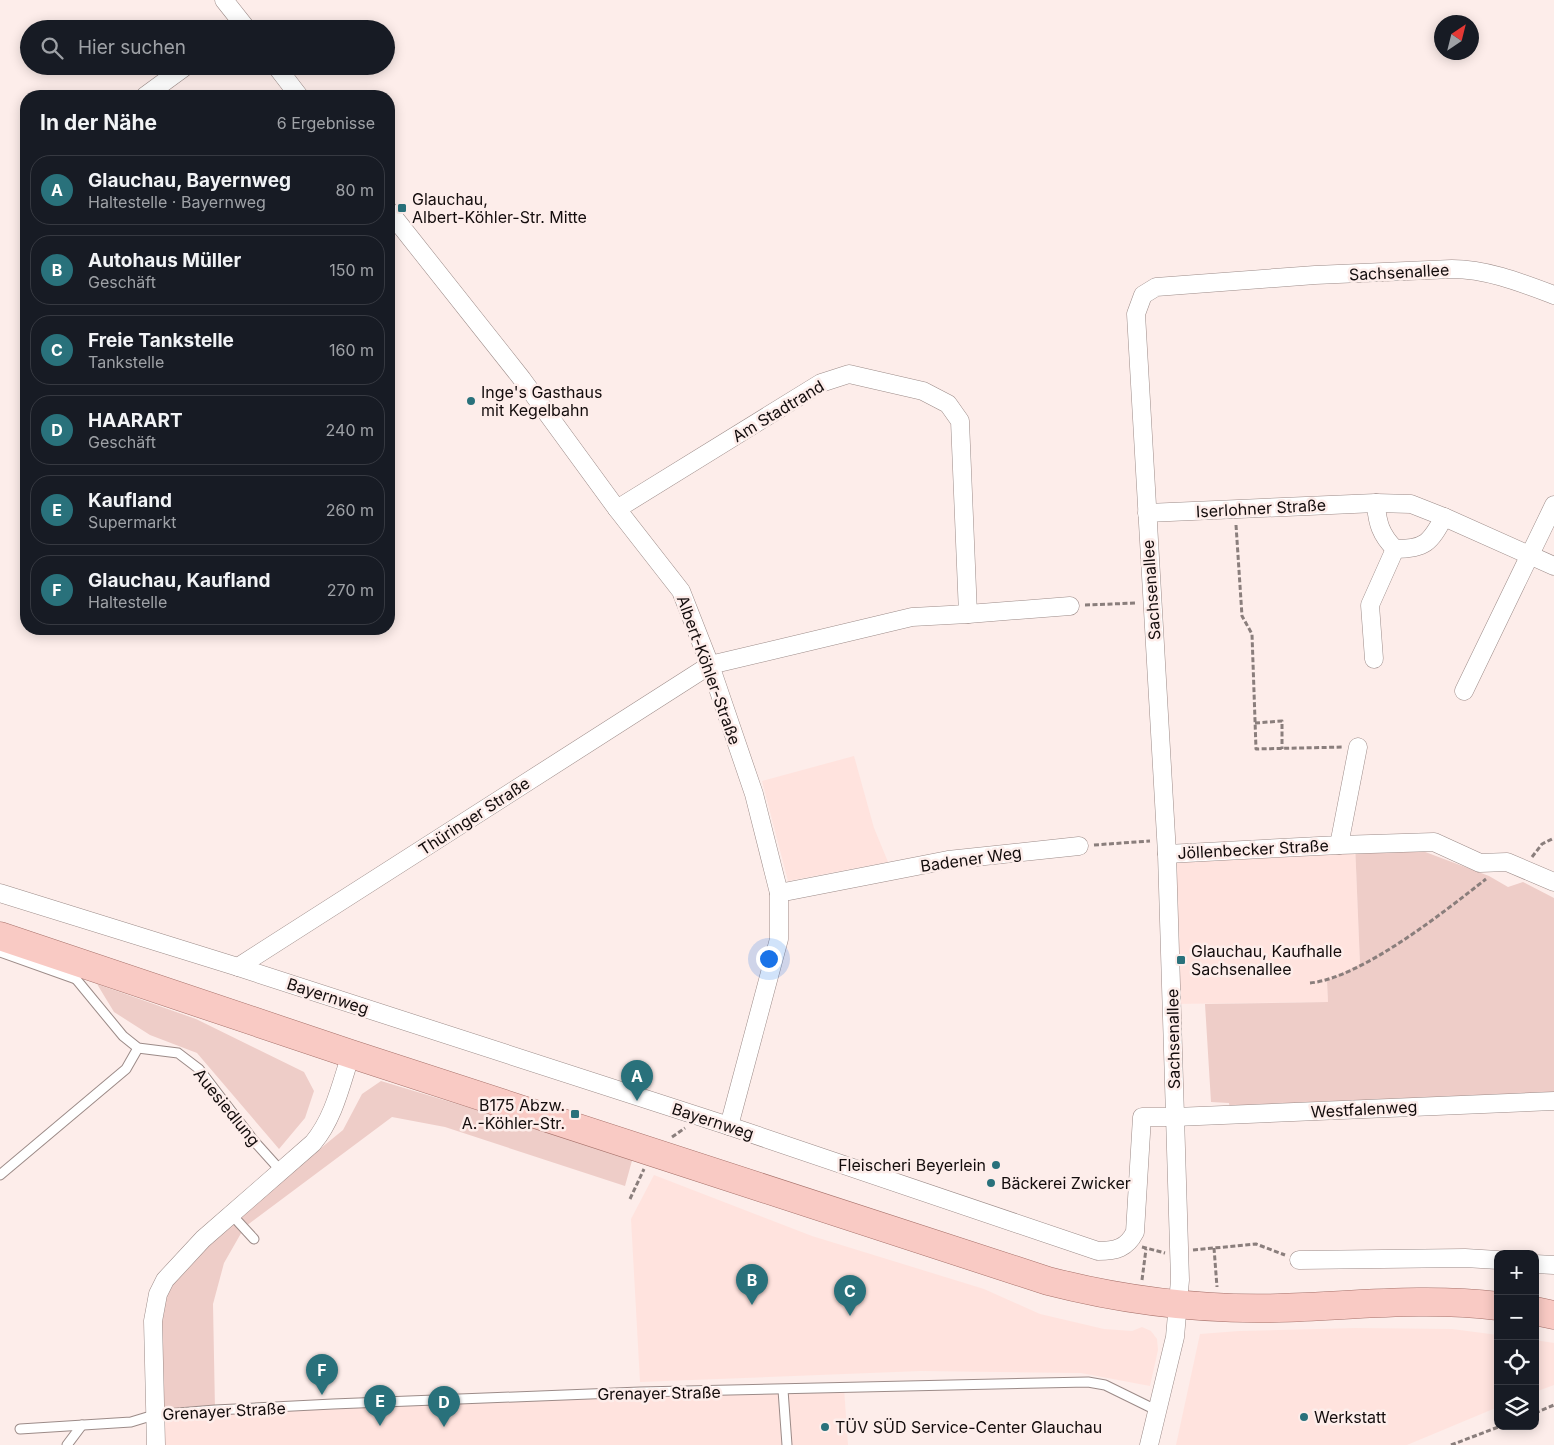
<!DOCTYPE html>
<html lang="de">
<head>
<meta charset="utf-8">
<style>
	body { margin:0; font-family:Inter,sans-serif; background:#242831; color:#f1f3f6 }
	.controls { position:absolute; right:15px; bottom:15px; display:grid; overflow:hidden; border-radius:10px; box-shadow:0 2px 12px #0003 }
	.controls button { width:45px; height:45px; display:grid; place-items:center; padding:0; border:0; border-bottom:1px solid #363941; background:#171b24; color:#f1f3f6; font:25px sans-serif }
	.compass { position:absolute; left:1434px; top:15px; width:45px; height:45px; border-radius:50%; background:#171b24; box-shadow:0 2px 12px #0003; rotate:35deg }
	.you { position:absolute; left:768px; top:958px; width:18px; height:18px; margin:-12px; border:4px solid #fff; border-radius:50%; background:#1a73e8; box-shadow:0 0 0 8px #1a73e833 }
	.badge { display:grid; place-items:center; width:32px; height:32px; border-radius:50%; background:#29717b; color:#fff; font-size:16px; font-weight:700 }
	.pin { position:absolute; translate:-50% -41px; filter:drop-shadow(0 1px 2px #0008) }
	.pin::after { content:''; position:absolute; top:26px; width:18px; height:15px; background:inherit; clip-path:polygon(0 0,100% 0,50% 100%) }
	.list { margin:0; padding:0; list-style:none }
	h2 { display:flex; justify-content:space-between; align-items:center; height:65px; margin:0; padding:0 20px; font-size:21px }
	h2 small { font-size:16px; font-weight:400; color:#9ea1a6 }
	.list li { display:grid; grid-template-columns:32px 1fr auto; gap:15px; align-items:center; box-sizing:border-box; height:70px; margin:0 10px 10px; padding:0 10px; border:1px solid #363941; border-radius:20px }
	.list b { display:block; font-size:19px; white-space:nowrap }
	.list p { margin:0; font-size:16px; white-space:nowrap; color:#9ea1a6 }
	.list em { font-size:16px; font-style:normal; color:#9ea1a6 }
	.icon { flex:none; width:28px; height:28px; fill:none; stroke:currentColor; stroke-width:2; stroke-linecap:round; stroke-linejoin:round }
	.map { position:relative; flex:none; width:1554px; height:1445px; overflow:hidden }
	.search { position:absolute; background:#171b24; box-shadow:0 2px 12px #0003; left:20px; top:20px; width:375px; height:55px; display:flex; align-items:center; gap:12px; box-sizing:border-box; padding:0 18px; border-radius:28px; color:#9ea1a6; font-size:19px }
	.panel { position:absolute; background:#171b24; box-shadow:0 2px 12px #0003; left:20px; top:90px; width:375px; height:545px; border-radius:20px }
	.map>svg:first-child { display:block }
	.built { fill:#ffe3de }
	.green { fill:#eecdc8 }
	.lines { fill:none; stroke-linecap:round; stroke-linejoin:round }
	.service-casing { stroke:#9c8b88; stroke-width:11 }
	.minor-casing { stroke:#9c8b88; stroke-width:19 }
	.primary-casing { stroke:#a6716a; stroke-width:29 }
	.path { stroke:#8a7e7c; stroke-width:3; stroke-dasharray:5 2.5; stroke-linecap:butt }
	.service { stroke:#fff; stroke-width:9 }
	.minor { stroke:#fff; stroke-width:18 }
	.primary { stroke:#f9cac4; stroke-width:28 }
	.poi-dot { fill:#29717b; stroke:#fdedea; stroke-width:2 }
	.labels { text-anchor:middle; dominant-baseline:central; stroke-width:5; stroke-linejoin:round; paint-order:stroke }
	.poi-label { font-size:16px; fill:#130c0c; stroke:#fdedea; text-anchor:start }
	.street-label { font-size:16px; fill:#130c0c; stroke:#fdedea }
</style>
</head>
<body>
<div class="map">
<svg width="1554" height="1445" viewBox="0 0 1554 1445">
	<rect width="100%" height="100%" fill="#fdedea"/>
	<g class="built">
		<path d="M 854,756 L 874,828 L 888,862 L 788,881 L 762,781 Z"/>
		<path d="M 1355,843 L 1360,964 L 1327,981 L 1328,1002 L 1172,1004 L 1167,854 Z"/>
		<path d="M 654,1175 L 812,1236 L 984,1289 L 1040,1314 L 1104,1329 L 1132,1331 L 1142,1327 L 1151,1331 L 1157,1339 L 1158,1350 L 1150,1386 L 1081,1373 L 921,1371 L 640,1382 L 631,1219 Z"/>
		<path d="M 1355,1328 L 1452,1329 L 1498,1335 L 1498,1407 L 1407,1445 L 1176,1445 L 1200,1334 L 1239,1331 Z"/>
		<path d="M 1535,1340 L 1554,1343 L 1554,1385 L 1535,1392 Z"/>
		<path d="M 844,1388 L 848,1445 L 156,1445 L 154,1415 Z"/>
	</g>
	<g class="green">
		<path d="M 1355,843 L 1420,850 L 1489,876 L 1508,887 L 1523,882 L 1554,898 L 1554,1094 L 1230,1111 L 1229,1103 L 1211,1102 L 1205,1004 L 1328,1002 L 1327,981 L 1360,964 Z"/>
		<path d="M 97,984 L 196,1019 L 304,1072 L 314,1091 L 305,1118 L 279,1149 L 197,1053 L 150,1035 L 114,1012 Z"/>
		<path d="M 381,1081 L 633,1157 L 625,1186 L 445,1127 L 392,1117 L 246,1226 L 237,1217 L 343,1130 L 362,1094 Z"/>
		<path d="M 231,1214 L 244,1228 L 224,1263 L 213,1304 L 215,1410 L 154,1415 L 158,1294 Z"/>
	</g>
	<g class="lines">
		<defs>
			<g id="service">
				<path d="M 0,952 L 76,979"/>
				<path d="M 75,966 L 76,979 L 123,1036 L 138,1048 L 178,1053 L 199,1069 L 254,1141 L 281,1171"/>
				<path d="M 0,1175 L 126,1069 L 138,1048"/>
				<path d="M 231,1214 L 254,1239"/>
				<path d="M 783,1390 L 787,1445"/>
				<path d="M 20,1429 L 131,1422 L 154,1415 L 215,1410 L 333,1404 L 640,1392 L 1088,1382 L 1105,1385 L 1158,1411"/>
				<path d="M 67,1445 L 82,1425"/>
			</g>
			<g id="minor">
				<path d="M 224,0 L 247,29"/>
				<path d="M 276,66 L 299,96"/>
				<path d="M 145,96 L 186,66"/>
				<path d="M 389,211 L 522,379 L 617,509 L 681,591 L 710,665 L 754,794 L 779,893 L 779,939 L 729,1126"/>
				<path d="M 1376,503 C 1377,523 1381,535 1395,549 C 1425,549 1430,543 1444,517"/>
				<path d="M 1147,513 L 1376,503 L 1411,504 L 1444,517 L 1554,566"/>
				<path d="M 968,614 L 1070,606"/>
				<path d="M 1374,659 L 1370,605 L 1395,549"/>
				<path d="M 1464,691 L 1554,505"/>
				<path d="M 1339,845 L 1434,842 L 1480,863 L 1507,862 L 1554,882"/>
				<path d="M 1167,854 L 1339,845 L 1358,747"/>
				<path d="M 0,893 L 238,967 L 729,1126 L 1098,1251 C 1116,1251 1127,1248 1135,1232 L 1142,1117 L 1175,1117 L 1554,1101"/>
				<path d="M 779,893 L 948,860 L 1079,846"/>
				<path d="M 238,967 L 710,665 L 912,617 L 968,614 L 960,421 L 948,404 L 923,391 L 849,374 L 821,383 L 617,509"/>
				<path d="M 1299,1260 L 1465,1258 L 1498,1260"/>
				<path d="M 1535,1264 L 1554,1265"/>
				<path d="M 156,1445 L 153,1321 L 158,1294 L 165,1280 L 203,1239 L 313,1143 C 334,1118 341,1084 351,1054"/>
				<path d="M 1149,1445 L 1175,1337 L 1180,1280 L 1167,854 L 1136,314 L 1143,295 L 1156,287 L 1315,275 L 1452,269 C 1487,269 1522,283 1554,295"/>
			</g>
			<g id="primary">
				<path d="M 0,936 L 351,1054 L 1048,1281 C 1122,1300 1202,1310 1278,1308 C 1351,1306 1424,1297 1498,1306"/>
				<path d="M 1535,1311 L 1554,1315"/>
			</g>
		</defs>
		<use href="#service" class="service-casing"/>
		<use href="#minor" class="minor-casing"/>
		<use href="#primary" class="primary-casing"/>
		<g class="path">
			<path d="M 1236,525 L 1242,616 L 1252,634 L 1256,749 L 1343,747"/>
			<path d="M 1085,605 L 1137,603"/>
			<path d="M 1255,723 L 1282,721 L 1282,749"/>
			<path d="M 1094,845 L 1150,841"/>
			<path d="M 1532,857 L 1542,844 L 1554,838"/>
			<path d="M 1310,983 C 1361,978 1444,912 1486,879"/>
			<path d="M 672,1137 L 685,1128"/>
			<path d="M 630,1199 L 644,1169"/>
			<path d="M 1142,1247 L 1165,1253"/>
			<path d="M 1214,1248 L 1217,1287"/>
			<path d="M 1193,1250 L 1256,1244 L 1285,1255"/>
			<path d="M 1142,1280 L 1146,1249"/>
			<path d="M 1535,1413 L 1554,1405"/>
			<path d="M 1451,1445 L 1501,1426"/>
		</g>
		<use href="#service" class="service"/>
		<use href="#minor" class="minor"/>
		<use href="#primary" class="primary"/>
	</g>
	<g class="poi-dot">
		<rect x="397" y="203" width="10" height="10" rx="2.5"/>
		<circle cx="471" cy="401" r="5"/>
		<rect x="1176" y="955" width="10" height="10" rx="2.5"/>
		<rect x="570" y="1109" width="10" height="10" rx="2.5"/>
		<circle cx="996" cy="1165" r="5"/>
		<circle cx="991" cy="1183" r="5"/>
		<circle cx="1304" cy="1417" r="5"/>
		<circle cx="825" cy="1427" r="5"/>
	</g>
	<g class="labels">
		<g class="poi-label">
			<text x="412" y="199">Glauchau,<tspan x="412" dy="18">Albert-Köhler-Str. Mitte</tspan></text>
			<text x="481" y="392">Inge's Gasthaus<tspan x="481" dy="18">mit Kegelbahn</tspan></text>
			<text x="1191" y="951">Glauchau, Kaufhalle<tspan x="1191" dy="18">Sachsenallee</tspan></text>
			<text x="565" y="1105" text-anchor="end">B175 Abzw.<tspan x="565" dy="18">A.-Köhler-Str.</tspan></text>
			<text x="986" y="1165" text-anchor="end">Fleischeri Beyerlein</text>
			<text x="1001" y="1183">Bäckerei Zwicker</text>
			<text x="1314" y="1417">Werkstatt</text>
			<text x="835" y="1427">TÜV SÜD Service-Center Glauchau</text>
		</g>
		<g class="street-label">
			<text transform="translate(1399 272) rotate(-3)">Sachsenallee</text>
			<text transform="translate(778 411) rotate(-31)">Am Stadtrand</text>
			<text transform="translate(1261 508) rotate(-3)">Iserlohner Straße</text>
			<text transform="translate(1151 590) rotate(-94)">Sachsenallee</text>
			<text transform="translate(709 670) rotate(70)">Albert-Köhler-Straße</text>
			<text transform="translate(474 816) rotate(-33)">Thüringer Straße</text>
			<text transform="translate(1253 849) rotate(-3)">Jöllenbecker Straße</text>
			<text transform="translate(971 859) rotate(-8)">Badener Weg</text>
			<text transform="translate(328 996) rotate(18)">Bayernweg</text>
			<text transform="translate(1173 1039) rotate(-91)">Sachsenallee</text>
			<text transform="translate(227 1107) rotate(51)">Auesiedlung</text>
			<text transform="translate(1364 1109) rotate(-3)">Westfalenweg</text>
			<text transform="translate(713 1121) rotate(18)">Bayernweg</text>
			<text transform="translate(659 1393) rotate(-1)">Grenayer Straße</text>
			<text transform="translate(224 1411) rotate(-3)">Grenayer Straße</text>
		</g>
	</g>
</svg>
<div class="controls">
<button>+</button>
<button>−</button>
<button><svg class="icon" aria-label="locate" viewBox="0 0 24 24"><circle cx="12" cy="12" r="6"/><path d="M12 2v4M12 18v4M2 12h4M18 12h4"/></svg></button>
<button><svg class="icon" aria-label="layers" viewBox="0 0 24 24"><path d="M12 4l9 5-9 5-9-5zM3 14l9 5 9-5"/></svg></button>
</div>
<svg class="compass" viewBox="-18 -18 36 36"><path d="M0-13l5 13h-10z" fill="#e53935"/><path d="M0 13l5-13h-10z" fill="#9ea1a6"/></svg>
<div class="you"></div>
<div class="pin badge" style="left:637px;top:1101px">A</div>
<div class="pin badge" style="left:752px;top:1305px">B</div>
<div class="pin badge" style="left:850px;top:1316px">C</div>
<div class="pin badge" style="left:444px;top:1427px">D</div>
<div class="pin badge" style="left:380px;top:1426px">E</div>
<div class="pin badge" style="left:322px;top:1395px">F</div>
<div class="search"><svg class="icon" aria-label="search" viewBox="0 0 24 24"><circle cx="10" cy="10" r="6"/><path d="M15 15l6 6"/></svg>Hier suchen</div>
<section class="panel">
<h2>In der Nähe<small>6 Ergebnisse</small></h2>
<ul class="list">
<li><span class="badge">A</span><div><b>Glauchau, Bayernweg</b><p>Haltestelle · Bayernweg</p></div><em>80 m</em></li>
<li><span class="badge">B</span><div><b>Autohaus Müller</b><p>Geschäft</p></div><em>150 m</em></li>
<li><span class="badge">C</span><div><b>Freie Tankstelle</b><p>Tankstelle</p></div><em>160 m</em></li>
<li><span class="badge">D</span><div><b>HAARART</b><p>Geschäft</p></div><em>240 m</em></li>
<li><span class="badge">E</span><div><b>Kaufland</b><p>Supermarkt</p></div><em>260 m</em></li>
<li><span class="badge">F</span><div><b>Glauchau, Kaufland</b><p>Haltestelle</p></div><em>270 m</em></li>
</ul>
</section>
</div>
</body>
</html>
